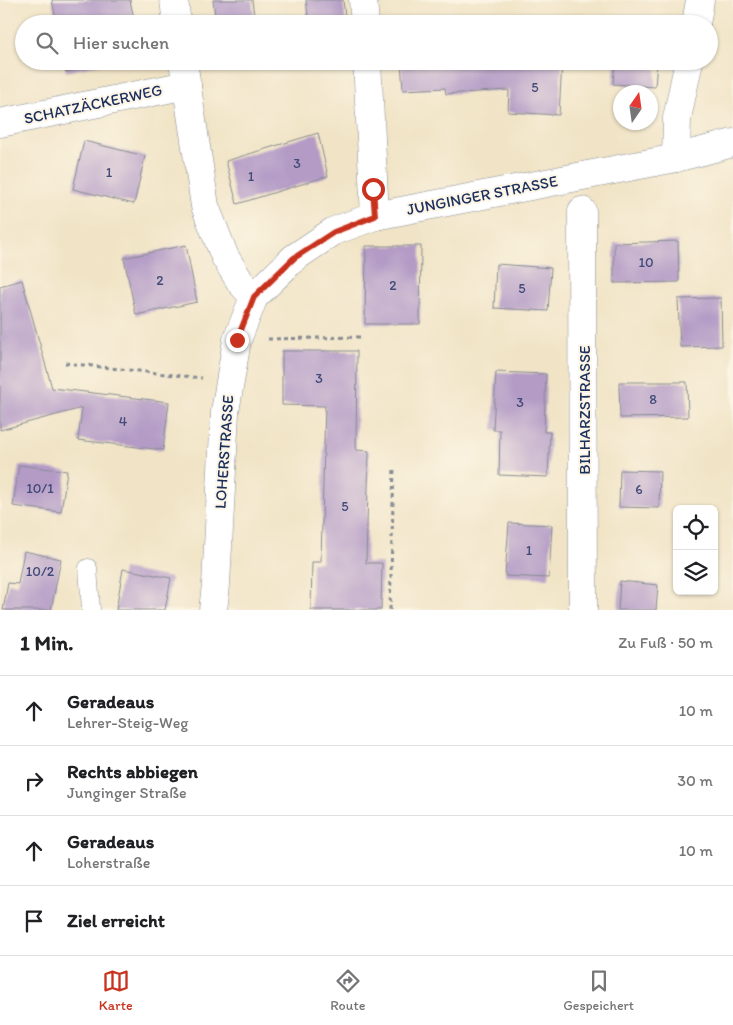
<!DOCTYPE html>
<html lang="de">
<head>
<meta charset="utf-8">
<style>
	body { margin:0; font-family:Itim,sans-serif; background:#f6f6f6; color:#202124 }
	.controls { position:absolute; right:15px; bottom:15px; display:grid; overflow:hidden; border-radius:8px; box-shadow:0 1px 4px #0004 }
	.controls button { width:45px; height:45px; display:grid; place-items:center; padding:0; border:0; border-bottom:1px solid #e0e0e0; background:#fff; color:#202124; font:25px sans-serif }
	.compass { position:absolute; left:613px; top:85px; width:45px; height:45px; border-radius:50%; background:#fff; box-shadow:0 1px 4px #0004; rotate:13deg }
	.stop { position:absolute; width:15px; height:15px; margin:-11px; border:4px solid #c8321e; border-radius:50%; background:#fff }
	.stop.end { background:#c8321e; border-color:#fff; box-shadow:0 1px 5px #0008 }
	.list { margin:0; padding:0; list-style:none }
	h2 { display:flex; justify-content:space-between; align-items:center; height:65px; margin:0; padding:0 20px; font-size:21px }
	h2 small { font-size:16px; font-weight:400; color:#757577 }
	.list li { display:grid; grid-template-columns:32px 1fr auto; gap:15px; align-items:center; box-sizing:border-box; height:70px; padding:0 20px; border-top:1px solid #e0e0e0 }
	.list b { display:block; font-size:19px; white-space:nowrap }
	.list p { margin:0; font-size:16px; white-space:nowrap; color:#757577 }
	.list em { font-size:16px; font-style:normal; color:#757577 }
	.icon { flex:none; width:28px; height:28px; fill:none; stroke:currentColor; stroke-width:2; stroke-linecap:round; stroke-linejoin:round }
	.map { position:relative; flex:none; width:733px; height:610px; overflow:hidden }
	.search { position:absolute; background:#fff; box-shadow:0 1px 4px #0004; left:15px; right:15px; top:15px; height:55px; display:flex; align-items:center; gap:12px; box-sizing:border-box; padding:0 18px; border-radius:28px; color:#757577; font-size:19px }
	.sheet { height:345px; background:#fff }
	nav { display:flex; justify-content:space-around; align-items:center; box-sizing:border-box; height:70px; border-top:1px solid #e0e0e0; background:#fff; font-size:14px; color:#757577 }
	nav a { display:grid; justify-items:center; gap:2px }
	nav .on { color:#c8321e }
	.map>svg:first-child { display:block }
	.building { fill:#b49bc6 }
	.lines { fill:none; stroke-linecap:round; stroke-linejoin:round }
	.service-casing { stroke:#868a92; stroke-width:19 }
	.minor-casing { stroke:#868a92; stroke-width:29 }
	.tertiary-casing { stroke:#868a92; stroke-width:29 }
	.path { stroke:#868a92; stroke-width:3; stroke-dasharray:4 4; stroke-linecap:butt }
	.service { stroke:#fff; stroke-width:18 }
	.minor { stroke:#fff; stroke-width:28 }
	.tertiary { stroke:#fff; stroke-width:28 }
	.route { stroke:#c8321e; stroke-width:6 }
	.labels { text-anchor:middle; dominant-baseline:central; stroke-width:4; stroke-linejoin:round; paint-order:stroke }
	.number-label { font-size:14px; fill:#414a78 }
	.street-label { font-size:16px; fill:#1b2f5e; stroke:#fcf5e5 }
</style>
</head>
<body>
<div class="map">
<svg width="733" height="610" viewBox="0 0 733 610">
	<rect width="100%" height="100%" fill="#fcf5e5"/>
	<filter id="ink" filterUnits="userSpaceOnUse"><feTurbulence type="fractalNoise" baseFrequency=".02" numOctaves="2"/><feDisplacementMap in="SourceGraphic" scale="10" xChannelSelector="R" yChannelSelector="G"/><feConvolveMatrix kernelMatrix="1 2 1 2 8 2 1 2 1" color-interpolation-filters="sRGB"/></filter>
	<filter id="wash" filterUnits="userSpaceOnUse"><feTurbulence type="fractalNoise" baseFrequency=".0096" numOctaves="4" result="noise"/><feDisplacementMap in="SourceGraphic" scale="20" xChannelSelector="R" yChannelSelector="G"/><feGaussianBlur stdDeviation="1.12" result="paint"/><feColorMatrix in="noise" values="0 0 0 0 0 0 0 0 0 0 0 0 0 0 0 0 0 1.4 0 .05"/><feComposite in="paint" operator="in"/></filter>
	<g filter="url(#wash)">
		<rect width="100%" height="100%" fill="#f1e4c6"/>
		<g id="blocks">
			<g class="building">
				<path d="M 52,0 L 130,0 L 135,24 L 57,24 Z"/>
				<path d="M 213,0 L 252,0 L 255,24 L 216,24 Z"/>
				<path d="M 306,0 L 343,0 L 346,24 L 309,24 Z"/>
				<path d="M 64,61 L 106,61 L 106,63 L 66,72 Z"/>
				<path d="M 401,61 L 562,61 L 559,115 L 508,112 L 509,90 L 446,94 L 445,88 L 403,90 Z"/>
				<path d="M 615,61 L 657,61 L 655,87 L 613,84 Z"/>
				<path d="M 318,133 L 328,176 L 237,204 L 226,161 Z"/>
				<path d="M 84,141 L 145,156 L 134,204 L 73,189 Z"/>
				<path d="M 678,241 L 679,282 L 614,283 L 614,243 Z"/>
				<path d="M 186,245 L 197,302 L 136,315 L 124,258 Z"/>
				<path d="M 366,246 L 421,246 L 420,324 L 365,324 Z"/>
				<path d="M 496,264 L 551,268 L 548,311 L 494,308 Z"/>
				<path d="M 22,280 L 52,388 L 169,402 L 163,450 L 78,440 L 82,408 L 0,430 L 0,286 Z"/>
				<path d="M 721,298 L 722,346 L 680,347 L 678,299 Z"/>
				<path d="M 282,351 L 357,351 L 356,450 L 369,451 L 366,563 L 382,563 L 381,610 L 311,610 L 312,562 L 321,562 L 325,406 L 282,405 Z"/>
				<path d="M 496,372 L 546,374 L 544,432 L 550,432 L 548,477 L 499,475 L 500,430 L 493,430 Z"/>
				<path d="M 619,382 L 687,382 L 688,417 L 620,418 Z"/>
				<path d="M 19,465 L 67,471 L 61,512 L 13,506 Z"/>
				<path d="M 620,470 L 660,471 L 659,508 L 619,507 Z"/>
				<path d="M 509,523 L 552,525 L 549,578 L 505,576 Z"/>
				<path d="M 24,551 L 61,559 L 51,610 L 3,610 L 8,583 L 18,584 Z"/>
				<path d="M 123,569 L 171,578 L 165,610 L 116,610 Z"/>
				<path d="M 620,581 L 658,585 L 656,610 L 618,610 Z"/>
			</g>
		</g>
	</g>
	<g filter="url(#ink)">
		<use href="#blocks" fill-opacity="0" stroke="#868a92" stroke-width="1"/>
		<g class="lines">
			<defs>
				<path id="service" d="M 88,568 L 91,610"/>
				<g id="minor">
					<path d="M 174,0 L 177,24"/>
					<path d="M 363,0 L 365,24"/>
					<path d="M 696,24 L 700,0"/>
					<path d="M 183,61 L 205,206 L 225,257 L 241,283 L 254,297"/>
					<path d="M 367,61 L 375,216"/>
					<path d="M 0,123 L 187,85"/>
					<path d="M 676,158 L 677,118 L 689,61"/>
					<path d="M 582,211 L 583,610"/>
				</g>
				<path id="tertiary" d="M 213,610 L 216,585 L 225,412 L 237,340 L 254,297 L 294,258 L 334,231 L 375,216 L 676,158 L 733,143"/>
			</defs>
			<use href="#service" class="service-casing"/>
			<use href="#minor" class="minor-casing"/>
			<use href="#tertiary" class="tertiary-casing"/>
			<g class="path">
				<path d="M 268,339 L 361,337"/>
				<path d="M 65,363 L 202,378"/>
				<path d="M 390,610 L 394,467"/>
			</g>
			<use href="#service" class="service"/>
			<use href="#minor" class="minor"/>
			<use href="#tertiary" class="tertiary"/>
		</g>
	</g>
	<g class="lines" filter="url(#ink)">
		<path class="route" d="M 237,340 L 254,297 L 294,258 L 334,232 L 375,216 L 373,189"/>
	</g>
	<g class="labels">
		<g class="number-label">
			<text x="535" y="87">5</text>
			<text x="297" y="163">3</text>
			<text x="109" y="172">1</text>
			<text x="251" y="176">1</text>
			<text x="646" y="262">10</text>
			<text x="160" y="280">2</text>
			<text x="393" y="285">2</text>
			<text x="522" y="288">5</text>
			<text x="319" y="378">3</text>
			<text x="653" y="399">8</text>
			<text x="520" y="402">3</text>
			<text x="123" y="421">4</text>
			<text x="40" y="488">10/1</text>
			<text x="639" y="489">6</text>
			<text x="345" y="506">5</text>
			<text x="529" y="550">1</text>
			<text x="40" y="571">10/2</text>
		</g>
		<g class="street-label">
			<text transform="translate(93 104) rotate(-12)">SCHATZÄCKERWEG</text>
			<text transform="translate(482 195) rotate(-11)">JUNGINGER STRASSE</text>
			<text transform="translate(584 410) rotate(-90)">BILHARZSTRASSE</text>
			<text transform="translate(224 452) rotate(-86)">LOHERSTRASSE</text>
		</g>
	</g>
</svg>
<div class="controls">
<button><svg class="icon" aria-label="locate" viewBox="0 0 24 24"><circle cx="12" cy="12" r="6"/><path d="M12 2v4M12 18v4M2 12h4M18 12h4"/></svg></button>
<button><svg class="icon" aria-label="layers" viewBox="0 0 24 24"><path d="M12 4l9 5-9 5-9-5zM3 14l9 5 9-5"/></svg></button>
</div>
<svg class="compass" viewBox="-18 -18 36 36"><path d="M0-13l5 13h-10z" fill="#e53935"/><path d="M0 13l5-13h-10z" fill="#757577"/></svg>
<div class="stop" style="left:373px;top:189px"></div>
<div class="stop end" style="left:237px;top:340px"></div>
<div class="search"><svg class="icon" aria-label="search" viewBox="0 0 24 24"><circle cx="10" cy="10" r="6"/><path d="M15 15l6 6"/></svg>Hier suchen</div>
</div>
<section class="sheet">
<h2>1 Min.<small>Zu Fuß · 50 m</small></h2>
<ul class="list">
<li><svg class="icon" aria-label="ahead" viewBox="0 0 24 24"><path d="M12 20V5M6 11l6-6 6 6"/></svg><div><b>Geradeaus</b><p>Lehrer-Steig-Weg</p></div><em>10 m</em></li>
<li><svg class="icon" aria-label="right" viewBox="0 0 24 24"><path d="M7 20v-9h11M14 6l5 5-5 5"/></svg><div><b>Rechts abbiegen</b><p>Junginger Straße</p></div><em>30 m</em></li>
<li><svg class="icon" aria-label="ahead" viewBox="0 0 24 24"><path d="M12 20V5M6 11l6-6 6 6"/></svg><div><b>Geradeaus</b><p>Loherstraße</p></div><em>10 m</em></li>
<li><svg class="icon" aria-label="arrive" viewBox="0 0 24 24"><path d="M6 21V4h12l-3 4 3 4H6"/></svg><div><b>Ziel erreicht</b></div></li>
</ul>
</section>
<nav>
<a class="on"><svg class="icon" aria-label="map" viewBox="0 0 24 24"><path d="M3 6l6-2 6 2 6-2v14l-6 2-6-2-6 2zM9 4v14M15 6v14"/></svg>Karte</a>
<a><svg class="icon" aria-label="directions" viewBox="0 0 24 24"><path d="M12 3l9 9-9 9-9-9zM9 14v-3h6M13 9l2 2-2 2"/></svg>Route</a>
<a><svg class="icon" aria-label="saved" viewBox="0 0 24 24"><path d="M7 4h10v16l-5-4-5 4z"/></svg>Gespeichert</a>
</nav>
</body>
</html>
